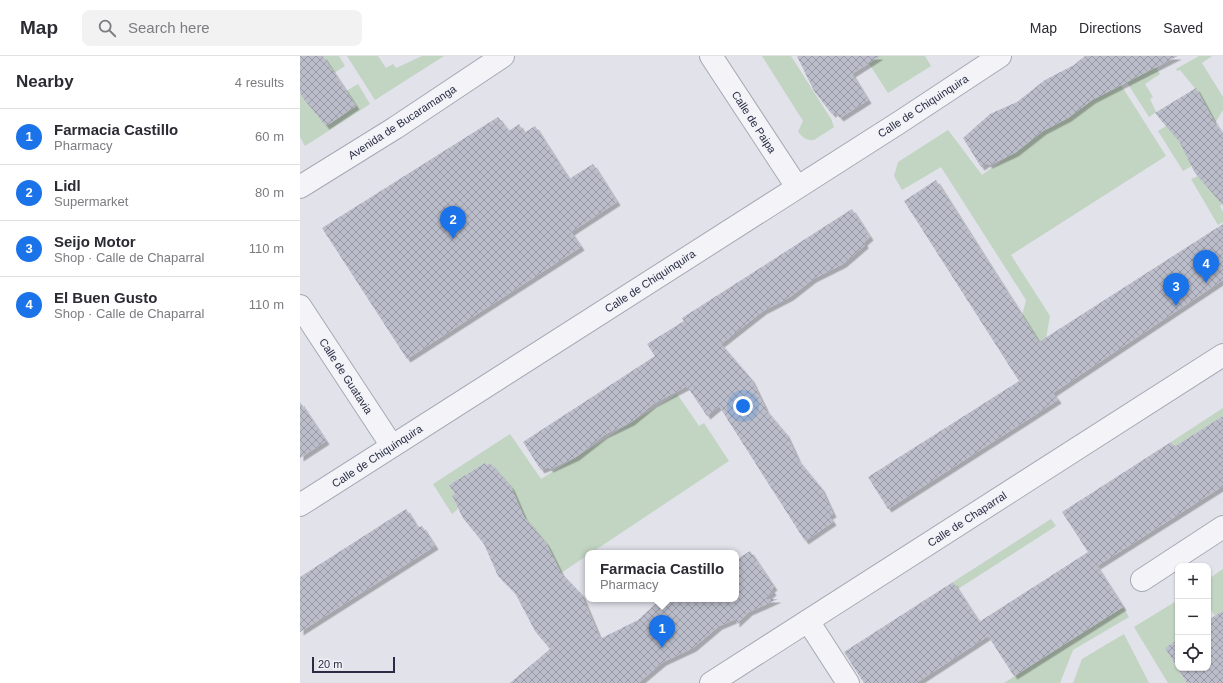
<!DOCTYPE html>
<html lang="en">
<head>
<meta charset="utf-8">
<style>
	body { margin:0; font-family:Helvetica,sans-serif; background:#f2f2f3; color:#2b2b33 }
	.controls { position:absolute; right:12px; bottom:12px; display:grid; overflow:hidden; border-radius:8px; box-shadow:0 1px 3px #0004 }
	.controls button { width:36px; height:36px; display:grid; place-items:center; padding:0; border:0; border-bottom:1px solid #e1e1e2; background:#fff; color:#2b2b33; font:20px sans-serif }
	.scale { position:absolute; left:12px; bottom:10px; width:83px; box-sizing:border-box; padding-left:4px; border:2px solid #292c42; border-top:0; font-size:11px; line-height:14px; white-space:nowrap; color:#292c42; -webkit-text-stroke:3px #f1f2f7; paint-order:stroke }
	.you { position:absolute; left:443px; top:350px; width:14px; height:14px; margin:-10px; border:3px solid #fff; border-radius:50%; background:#1a73e8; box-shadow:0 0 0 6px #1a73e833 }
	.badge { display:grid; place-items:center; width:26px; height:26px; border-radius:50%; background:#1a73e8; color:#fff; font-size:13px; font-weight:700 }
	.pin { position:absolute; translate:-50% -33px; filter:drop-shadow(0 1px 2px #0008) }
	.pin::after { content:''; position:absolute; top:21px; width:14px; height:12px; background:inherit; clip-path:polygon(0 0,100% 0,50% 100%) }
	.popup { position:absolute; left:285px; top:494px; width:154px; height:52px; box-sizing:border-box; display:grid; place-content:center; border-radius:8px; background:#fff; filter:drop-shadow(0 1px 3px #0005); font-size:13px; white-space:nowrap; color:#7c7c81 }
	.popup b { font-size:15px; color:#2b2b33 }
	.popup::after { content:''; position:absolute; left:50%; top:100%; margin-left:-8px; border:8px solid transparent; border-top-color:#fff }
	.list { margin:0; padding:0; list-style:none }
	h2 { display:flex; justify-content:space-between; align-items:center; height:52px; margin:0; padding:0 16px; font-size:17px }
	h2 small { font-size:13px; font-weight:400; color:#7c7c81 }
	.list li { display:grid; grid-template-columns:26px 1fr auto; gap:12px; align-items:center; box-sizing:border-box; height:56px; padding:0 16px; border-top:1px solid #e1e1e2 }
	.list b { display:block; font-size:15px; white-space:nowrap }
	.list p { margin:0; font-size:13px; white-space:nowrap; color:#7c7c81 }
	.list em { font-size:13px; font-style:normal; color:#7c7c81 }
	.icon { flex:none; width:22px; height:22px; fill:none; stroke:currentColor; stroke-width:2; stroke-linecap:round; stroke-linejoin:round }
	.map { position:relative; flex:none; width:923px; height:627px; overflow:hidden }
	header { display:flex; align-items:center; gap:24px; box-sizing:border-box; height:56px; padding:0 20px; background:#fff; border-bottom:1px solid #e1e1e2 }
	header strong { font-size:19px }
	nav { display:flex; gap:22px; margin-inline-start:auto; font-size:14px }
	.search { width:280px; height:36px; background:#f2f2f3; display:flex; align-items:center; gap:10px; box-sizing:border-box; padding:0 14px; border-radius:8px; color:#7c7c81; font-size:15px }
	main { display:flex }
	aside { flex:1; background:#fff }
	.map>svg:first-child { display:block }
	.green { fill:#c2d4c2 }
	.building { fill:url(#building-cross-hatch); filter:url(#shadow) }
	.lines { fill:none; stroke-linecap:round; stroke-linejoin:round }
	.minor-casing { stroke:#a6a8b4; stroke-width:24 }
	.minor { stroke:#f4f4f8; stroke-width:22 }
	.labels { text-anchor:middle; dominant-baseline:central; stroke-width:3; stroke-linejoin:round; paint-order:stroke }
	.street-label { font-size:11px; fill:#292c42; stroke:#f1f2f7 }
</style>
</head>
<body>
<header>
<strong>Map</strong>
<div class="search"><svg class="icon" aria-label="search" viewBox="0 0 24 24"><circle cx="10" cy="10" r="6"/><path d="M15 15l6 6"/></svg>Search here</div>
<nav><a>Map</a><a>Directions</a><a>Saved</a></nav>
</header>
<main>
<aside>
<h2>Nearby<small>4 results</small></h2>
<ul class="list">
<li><span class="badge">1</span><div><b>Farmacia Castillo</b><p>Pharmacy</p></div><em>60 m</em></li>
<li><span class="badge">2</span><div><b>Lidl</b><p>Supermarket</p></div><em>80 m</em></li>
<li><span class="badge">3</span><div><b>Seijo Motor</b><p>Shop · Calle de Chaparral</p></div><em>110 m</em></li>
<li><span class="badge">4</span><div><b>El Buen Gusto</b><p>Shop · Calle de Chaparral</p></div><em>110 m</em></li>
</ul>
</aside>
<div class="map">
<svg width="923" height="627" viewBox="0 0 923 627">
	<defs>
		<pattern id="building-cross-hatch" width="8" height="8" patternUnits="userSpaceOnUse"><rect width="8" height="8" fill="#bbbdca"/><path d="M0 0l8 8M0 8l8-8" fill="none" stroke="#989aa6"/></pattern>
		<filter id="shadow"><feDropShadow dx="3.5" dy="3.5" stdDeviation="0" flood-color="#0004"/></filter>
	</defs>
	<rect width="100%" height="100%" fill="#e1e2ea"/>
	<g class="green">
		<path d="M 23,0 L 39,0 L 45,10 L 34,17 Z"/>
		<path d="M 47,0 L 78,0 L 86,12 L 93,8 L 96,12 L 122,0 L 144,0 L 75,44 Z"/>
		<path d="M 462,0 L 491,0 L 531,63 L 534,71 L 514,84 C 506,85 503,81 498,76 L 503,65 Z"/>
		<path d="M 564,0 L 625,0 L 631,10 L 588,37 Z"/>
		<path d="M 899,0 L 912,0 L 902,7 L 923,41 L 923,54 L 915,67 L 898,36 L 880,14 L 877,15 L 876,13 Z"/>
		<path d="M 850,2 L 860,18 L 845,28 L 853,41 L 850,43 L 856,56 L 849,61 L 826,25 Z"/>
		<path d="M 58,28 L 70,48 L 5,90 L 0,81 L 0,37 L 3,42 L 22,65 L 24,64 L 28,69 L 55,50 L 46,35 Z"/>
		<path d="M 821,29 L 866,100 L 711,199 L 750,260 L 744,294 L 722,260 L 726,244 L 641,111 L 602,134 L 594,120 L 598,106 L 648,74 L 682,119 L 743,75 L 768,62 L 792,44 Z"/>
		<path d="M 866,70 L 875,76 L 892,110 L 883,115 L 858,75 Z"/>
		<path d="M 898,120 L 923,148 L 920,150 L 923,156 L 923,166 L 918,169 L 891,123 Z"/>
		<path d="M 377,338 L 399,370 L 404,367 L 429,405 L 291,497 L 288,497 L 288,499 L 261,517 L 246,487 L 224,461 L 211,431 L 190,407 L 187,409 L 185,407 L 149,429 L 155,438 L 152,440 L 158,453 L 152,458 L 133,428 L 210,378 L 241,423 Z"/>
		<path d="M 923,352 L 923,360 L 874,391 L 871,386 Z"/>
		<path d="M 751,463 L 756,470 L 658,533 L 653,526 Z"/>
		<path d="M 923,513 L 923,555 L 915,560 L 908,549 L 908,523 Z"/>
		<path d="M 878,544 L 878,583 L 865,592 L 886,626 L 895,621 L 898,627 L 868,627 L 834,571 Z"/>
		<path d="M 823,551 L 829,561 L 773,594 L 760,627 L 704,627 Z"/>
		<path d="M 824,578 L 849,627 L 773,627 L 782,603 Z"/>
	</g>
	<g class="building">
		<path d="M 0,0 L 23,0 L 56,50 L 26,70 L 3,42 L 0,37 Z"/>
		<path d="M 497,0 L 580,0 L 552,18 L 568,44 L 540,62 L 535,56 L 532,58 L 514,35 Z"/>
		<path d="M 785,0 L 878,0 L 792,44 L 768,62 L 743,75 L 715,97 L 689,109 L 687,107 L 681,111 L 663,82 L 690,58 L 717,46 L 745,24 L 774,9 Z"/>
		<path d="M 896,32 L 915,67 L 923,78 L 923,149 L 895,117 L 879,85 L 855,57 Z"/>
		<path d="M 198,61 L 209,75 L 219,68 L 224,77 L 235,70 L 269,123 L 293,108 L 317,146 L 271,176 L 281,191 L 107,303 L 22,172 Z"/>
		<path d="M 636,124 L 739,286 L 923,168 L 923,224 L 753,337 L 758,344 L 588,453 L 568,421 L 719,325 L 604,145 Z"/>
		<path d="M 552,153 L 570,181 L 564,186 L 565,189 L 543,208 L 513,223 L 490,241 L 463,255 L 421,288 L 451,323 L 466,354 L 486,378 L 498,404 L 521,432 L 533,458 L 529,460 L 533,466 L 505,485 L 419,350 L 407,360 L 387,330 L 353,348 L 331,366 L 304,379 L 276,401 L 250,413 L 248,411 L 241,414 L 223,386 L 355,300 L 347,288 L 384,265 L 382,262 Z"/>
		<path d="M 0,346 L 26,385 L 0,402 Z"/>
		<path d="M 923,360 L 923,430 L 797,510 L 789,498 L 823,551 L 714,620 L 688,580 L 616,627 L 564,627 L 544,596 L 653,526 L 679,566 L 788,496 L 762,456 L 871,386 L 874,391 Z"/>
		<path d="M 185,407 L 187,409 L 190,407 L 211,431 L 224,461 L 246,487 L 261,517 L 281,538 L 300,583 L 338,564 L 361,543 L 436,543 L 436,504 L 450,495 L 474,531 L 471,533 L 473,536 L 464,543 L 478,543 L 449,556 L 436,568 L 436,563 L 419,570 L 393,592 L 363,606 L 338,627 L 210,627 L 250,593 L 235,575 L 215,537 L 198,520 L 184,488 L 163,462 L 152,440 L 155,438 L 149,429 Z"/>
		<path d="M 106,453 L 118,472 L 122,470 L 135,490 L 0,576 L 0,521 Z"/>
		<path d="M 923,555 L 923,627 L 887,627 L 865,592 L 878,583 L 878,612 L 908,612 L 908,564 Z"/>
	</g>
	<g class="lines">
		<defs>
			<g id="minor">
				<path d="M 411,0 L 497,131"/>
				<path d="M 0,131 L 95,72 L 203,0"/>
				<path d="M 0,250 L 92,390"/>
				<path d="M 0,449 L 600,66 L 700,0"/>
				<path d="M 842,524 L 923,471"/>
				<path d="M 508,565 L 548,627"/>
				<path d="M 411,627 L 923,299"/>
			</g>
		</defs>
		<use href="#minor" class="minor-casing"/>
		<use href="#minor" class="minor"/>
	</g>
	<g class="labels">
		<g class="street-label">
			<text transform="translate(623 50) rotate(-33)">Calle de Chiquinquira</text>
			<text transform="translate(102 66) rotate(-33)">Avenida de Bucaramanga</text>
			<text transform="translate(454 66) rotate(57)">Calle de Paipa</text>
			<text transform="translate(350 225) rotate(-33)">Calle de Chiquinquira</text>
			<text transform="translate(46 320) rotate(57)">Calle de Guatavia</text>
			<text transform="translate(77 400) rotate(-33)">Calle de Chiquinquira</text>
			<text transform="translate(667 463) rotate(-33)">Calle de Chaparral</text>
		</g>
	</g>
</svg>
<div class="controls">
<button>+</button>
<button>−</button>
<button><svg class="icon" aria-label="locate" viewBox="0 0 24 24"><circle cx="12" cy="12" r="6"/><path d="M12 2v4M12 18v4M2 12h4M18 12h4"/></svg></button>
</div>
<div class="scale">20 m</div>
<div class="you"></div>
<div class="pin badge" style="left:362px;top:592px">1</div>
<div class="popup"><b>Farmacia Castillo</b>Pharmacy</div>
<div class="pin badge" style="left:153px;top:183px">2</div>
<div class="pin badge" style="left:876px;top:250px">3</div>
<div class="pin badge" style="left:906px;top:227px">4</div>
</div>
</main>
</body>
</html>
